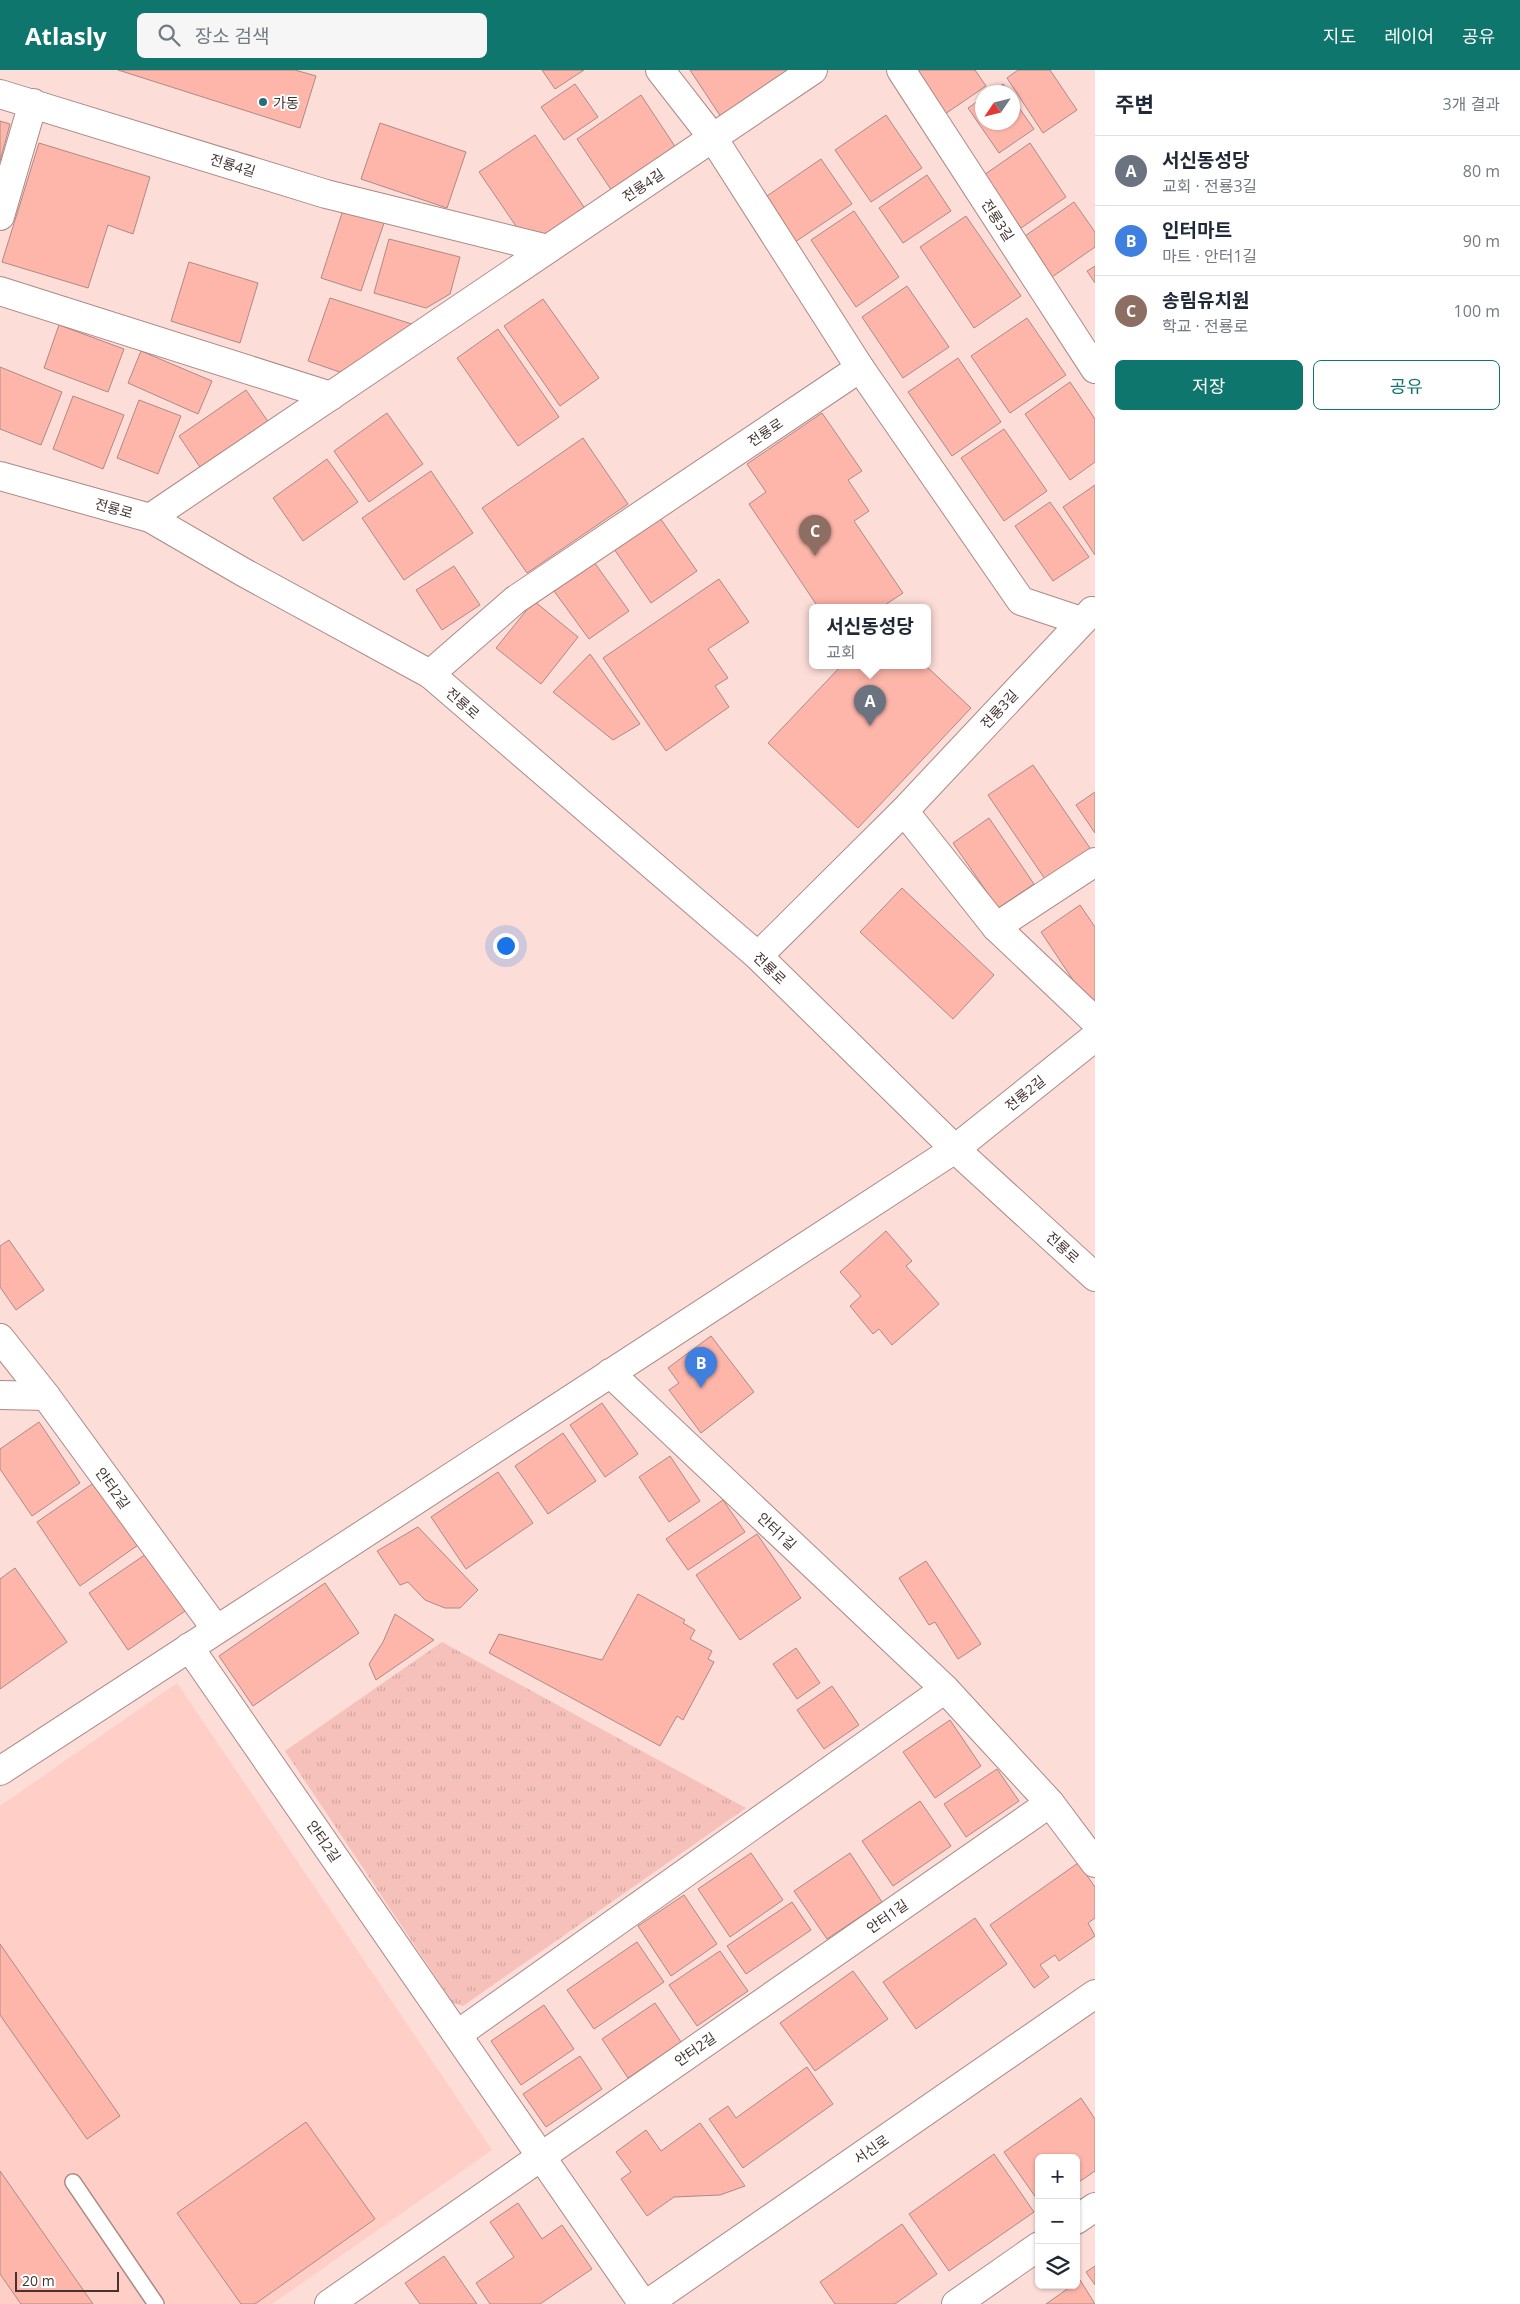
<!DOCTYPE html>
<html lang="ko">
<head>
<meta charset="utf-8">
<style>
	body { margin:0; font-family:"Open Sans","Noto Sans KR",sans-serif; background:#f6f6f7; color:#1f2937 }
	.controls { position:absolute; right:15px; bottom:15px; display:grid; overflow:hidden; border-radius:8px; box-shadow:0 1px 4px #0004 }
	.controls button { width:45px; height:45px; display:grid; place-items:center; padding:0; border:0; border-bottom:1px solid #e0e1e3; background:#fff; color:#1f2937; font:25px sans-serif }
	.compass { position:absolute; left:975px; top:15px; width:45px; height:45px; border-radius:50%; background:#fff; box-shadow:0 1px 4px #0004; rotate:235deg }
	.scale { position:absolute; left:15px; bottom:12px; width:104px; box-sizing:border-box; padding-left:5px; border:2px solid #433432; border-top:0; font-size:14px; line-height:18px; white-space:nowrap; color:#433432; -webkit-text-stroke:4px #fff; paint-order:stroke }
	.you { position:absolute; left:505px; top:875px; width:18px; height:18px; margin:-12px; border:4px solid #fff; border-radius:50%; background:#1a73e8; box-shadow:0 0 0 8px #1a73e833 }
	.badge { display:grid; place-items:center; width:32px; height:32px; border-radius:50%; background:#0f766e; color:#fff; font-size:16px; font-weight:700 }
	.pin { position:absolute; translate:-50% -41px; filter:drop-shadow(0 1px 2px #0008) }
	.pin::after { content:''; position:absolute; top:26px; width:18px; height:15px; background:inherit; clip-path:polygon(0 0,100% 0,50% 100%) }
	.popup { position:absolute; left:809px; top:534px; width:122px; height:65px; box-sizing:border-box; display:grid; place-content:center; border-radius:8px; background:#fff; filter:drop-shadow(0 1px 4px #0005); font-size:16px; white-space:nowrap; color:#747a83 }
	.popup b { font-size:19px; color:#1f2937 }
	.popup::after { content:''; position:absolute; left:50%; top:100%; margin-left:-10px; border:10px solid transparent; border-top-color:#fff }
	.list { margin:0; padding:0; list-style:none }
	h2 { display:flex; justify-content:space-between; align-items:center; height:65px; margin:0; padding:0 20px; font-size:21px }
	h2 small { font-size:16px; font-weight:400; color:#747a83 }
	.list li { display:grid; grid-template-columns:32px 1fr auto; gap:15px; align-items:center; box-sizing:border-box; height:70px; padding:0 20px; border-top:1px solid #e0e1e3 }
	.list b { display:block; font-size:19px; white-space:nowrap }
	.list p { margin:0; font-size:16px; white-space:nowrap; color:#747a83 }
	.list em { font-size:16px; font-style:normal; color:#747a83 }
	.actions { display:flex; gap:10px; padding:15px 20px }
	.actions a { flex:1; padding:11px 0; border:1px solid #0f766e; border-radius:8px; text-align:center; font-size:18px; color:#0f766e }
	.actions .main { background:#0f766e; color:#fff }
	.icon { flex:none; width:28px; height:28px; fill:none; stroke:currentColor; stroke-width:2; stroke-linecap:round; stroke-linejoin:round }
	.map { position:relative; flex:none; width:1095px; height:2234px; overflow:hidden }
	header { display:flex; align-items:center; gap:30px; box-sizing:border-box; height:70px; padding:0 25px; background:#0f766e; color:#fff }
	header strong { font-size:24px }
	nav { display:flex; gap:28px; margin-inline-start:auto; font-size:18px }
	.search { width:350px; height:45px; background:#f6f6f7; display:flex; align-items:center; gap:12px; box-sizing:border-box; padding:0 18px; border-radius:8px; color:#747a83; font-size:19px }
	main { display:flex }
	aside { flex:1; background:#fff }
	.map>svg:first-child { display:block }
	.built { fill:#fecec7 }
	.park { fill:url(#park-tufts) }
	.building { fill:#feb5aa; stroke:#ae8a85 }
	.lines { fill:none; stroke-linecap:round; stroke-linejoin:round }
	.lane-casing { stroke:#ad8984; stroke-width:18 }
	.street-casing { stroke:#ad8984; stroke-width:30 }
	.secondary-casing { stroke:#ad8984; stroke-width:30 }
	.lane { stroke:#fff; stroke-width:15 }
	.street { stroke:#fff; stroke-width:28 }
	.secondary { stroke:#fff; stroke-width:28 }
	.poi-dot { fill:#256e78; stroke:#fff; stroke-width:2 }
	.labels { text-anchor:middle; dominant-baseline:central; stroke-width:4; stroke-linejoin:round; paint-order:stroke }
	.poi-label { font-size:14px; fill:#433432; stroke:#fff; text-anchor:start }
	.street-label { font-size:14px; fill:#433432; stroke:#fff }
</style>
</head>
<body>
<header>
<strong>Atlasly</strong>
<div class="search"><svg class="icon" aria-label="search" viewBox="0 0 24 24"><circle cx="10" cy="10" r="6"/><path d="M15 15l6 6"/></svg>장소 검색</div>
<nav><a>지도</a><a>레이어</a><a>공유</a></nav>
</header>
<main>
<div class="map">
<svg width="1095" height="2234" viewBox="0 0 1095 2234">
	<defs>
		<pattern id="park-tufts" width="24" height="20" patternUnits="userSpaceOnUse" patternTransform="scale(1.25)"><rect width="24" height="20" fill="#f5c1ba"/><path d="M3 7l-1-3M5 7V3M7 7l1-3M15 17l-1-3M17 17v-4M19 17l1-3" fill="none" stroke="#d3a6a0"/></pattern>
	</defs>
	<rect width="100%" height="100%" fill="#fdddd8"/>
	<path class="built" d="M 177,1613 L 492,2080 L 272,2234 L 0,2234 L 0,1736 Z"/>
	<path class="park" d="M 442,1572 L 746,1738 L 463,1936 L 453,1933 L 285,1681 Z"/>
	<g class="building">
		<path d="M 118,0 L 295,0 L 316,6 L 300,58 Z"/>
		<path d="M 542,0 L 584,0 L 555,19 Z"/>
		<path d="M 690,0 L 796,0 L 723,50 Z"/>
		<path d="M 915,0 L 975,0 L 986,16 L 945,44 Z"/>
		<path d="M 1018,0 L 1050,0 L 1077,40 L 1043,63 L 1007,8 Z"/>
		<path d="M 575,14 L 598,47 L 564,70 L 541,37 Z"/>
		<path d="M 1003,14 L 1009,22 L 991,22 Z"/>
		<path d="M 641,25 L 678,81 L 614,124 L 577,69 Z"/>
		<path d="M 982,28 L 982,52 L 1012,52 L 1012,28 L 1034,59 L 999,83 L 968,38 Z"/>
		<path d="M 886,45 L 922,98 L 871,132 L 835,80 Z"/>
		<path d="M 0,51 L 10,54 L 0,91 Z"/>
		<path d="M 380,53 L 466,82 L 447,138 L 361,109 Z"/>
		<path d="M 535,65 L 586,140 L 531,178 L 479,102 Z"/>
		<path d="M 39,73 L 150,107 L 133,164 L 108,155 L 88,218 L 2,192 Z"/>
		<path d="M 1030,73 L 1066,127 L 1021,158 L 984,105 Z"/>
		<path d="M 821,89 L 852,134 L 795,172 L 764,128 Z"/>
		<path d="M 927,105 L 951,141 L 903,173 L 879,138 Z"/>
		<path d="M 1074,132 L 1095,162 L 1095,177 L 1052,207 L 1025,166 Z"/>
		<path d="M 343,140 L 384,153 L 361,221 L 321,208 Z"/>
		<path d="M 854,141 L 899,207 L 856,237 L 811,170 Z"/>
		<path d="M 966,146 L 1021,226 L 974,258 L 920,177 Z"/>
		<path d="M 389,169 L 460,187 L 450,224 L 426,238 L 374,223 Z"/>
		<path d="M 189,192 L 258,213 L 240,273 L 171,251 Z"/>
		<path d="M 1095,196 L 1095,213 L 1087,201 Z"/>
		<path d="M 907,216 L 949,277 L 903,308 L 862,247 Z"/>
		<path d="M 330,228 L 415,255 L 351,306 L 308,291 Z"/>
		<path d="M 543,229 L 599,308 L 560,336 L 504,256 Z"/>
		<path d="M 1027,248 L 1066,305 L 1010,343 L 971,286 Z"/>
		<path d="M 59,255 L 124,279 L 108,322 L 44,298 Z"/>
		<path d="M 498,259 L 559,347 L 518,376 L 457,288 Z"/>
		<path d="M 141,281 L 212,311 L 198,344 L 128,313 Z"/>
		<path d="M 958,288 L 1001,352 L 952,386 L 908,322 Z"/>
		<path d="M 0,297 L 62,322 L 41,375 L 0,359 Z"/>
		<path d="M 1070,312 L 1095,349 L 1095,392 L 1070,410 L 1025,344 Z"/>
		<path d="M 246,320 L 274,360 L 206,406 L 179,366 Z"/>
		<path d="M 73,326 L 124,345 L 103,399 L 53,379 Z"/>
		<path d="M 139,330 L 181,346 L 158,404 L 117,388 Z"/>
		<path d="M 387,343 L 423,394 L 369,432 L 334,381 Z"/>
		<path d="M 822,343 L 862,401 L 848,410 L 869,441 L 854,451 L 903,523 L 882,537 L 818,537 L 749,434 L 766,422 L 747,394 Z"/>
		<path d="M 1004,359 L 1047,421 L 1004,451 L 961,388 Z"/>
		<path d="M 583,368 L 628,434 L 527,503 L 482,438 Z"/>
		<path d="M 327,389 L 358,432 L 303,471 L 273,428 Z"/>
		<path d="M 431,401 L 473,463 L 404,510 L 362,448 Z"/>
		<path d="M 1095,415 L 1095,485 L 1063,437 Z"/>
		<path d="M 1050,432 L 1089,487 L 1053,511 L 1015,456 Z"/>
		<path d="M 660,448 L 697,501 L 651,533 L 614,479 Z"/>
		<path d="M 594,492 L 629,541 L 589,569 L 554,521 Z"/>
		<path d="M 454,496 L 480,535 L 442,560 L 416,520 Z"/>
		<path d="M 719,509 L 749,552 L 708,579 L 728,608 L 715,616 L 729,637 L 666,681 L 603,588 Z"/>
		<path d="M 534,531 L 578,567 L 541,614 L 496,578 Z"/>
		<path d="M 590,584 L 640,654 L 613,670 L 553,622 Z"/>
		<path d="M 842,595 L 925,595 L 971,638 L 858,758 L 768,673 Z"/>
		<path d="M 1033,695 L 1092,781 L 1047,812 L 988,725 Z"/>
		<path d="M 1095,722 L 1095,763 L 1076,735 Z"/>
		<path d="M 989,748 L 1034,814 L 998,838 L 953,773 Z"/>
		<path d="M 902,818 L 994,905 L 953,949 L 860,862 Z"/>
		<path d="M 1080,835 L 1095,857 L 1095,934 L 1091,937 L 1041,862 Z"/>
		<path d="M 886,1161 L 912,1191 L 906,1196 L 939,1234 L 892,1275 L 879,1259 L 873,1264 L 850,1236 L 861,1226 L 840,1202 Z"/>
		<path d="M 9,1170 L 44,1220 L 16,1240 L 0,1217 L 0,1176 Z"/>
		<path d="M 711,1266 L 754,1322 L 701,1363 L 669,1320 L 679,1313 L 668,1298 Z"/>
		<path d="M 602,1333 L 638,1384 L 605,1407 L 570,1355 Z"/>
		<path d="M 39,1352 L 80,1413 L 32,1446 L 0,1399 L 0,1379 Z"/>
		<path d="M 563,1363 L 596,1411 L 548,1444 L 515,1396 Z"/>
		<path d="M 670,1386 L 700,1431 L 669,1452 L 639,1407 Z"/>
		<path d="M 498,1402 L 533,1453 L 466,1499 L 431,1447 Z"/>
		<path d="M 95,1412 L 138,1475 L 80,1516 L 37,1452 Z"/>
		<path d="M 723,1430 L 745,1462 L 688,1500 L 666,1469 Z"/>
		<path d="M 418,1457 L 478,1520 L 460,1538 L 445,1538 L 425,1530 L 408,1512 L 400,1515 L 377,1481 Z"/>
		<path d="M 757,1464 L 801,1528 L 740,1570 L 696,1505 Z"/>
		<path d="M 149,1482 L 188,1539 L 128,1580 L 89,1523 Z"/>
		<path d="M 926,1491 L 981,1574 L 958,1589 L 935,1552 L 929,1555 L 899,1508 Z"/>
		<path d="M 15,1498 L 67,1572 L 0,1619 L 0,1509 Z"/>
		<path d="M 325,1513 L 359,1563 L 253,1636 L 219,1586 Z"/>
		<path d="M 638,1524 L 685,1550 L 683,1553 L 695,1560 L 690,1569 L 712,1581 L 708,1589 L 714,1592 L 683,1650 L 677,1646 L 660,1676 L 489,1583 L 499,1564 L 602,1590 Z"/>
		<path d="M 395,1544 L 434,1570 L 376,1610 L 369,1594 L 383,1572 Z"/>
		<path d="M 796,1578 L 820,1613 L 797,1629 L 773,1594 Z"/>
		<path d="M 832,1616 L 859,1655 L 824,1679 L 797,1640 Z"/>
		<path d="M 950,1650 L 981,1696 L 935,1728 L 903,1682 Z"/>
		<path d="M 997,1699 L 1019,1731 L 966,1767 L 944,1734 Z"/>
		<path d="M 920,1731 L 951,1776 L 893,1816 L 862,1771 Z"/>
		<path d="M 751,1783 L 783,1830 L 730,1867 L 698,1819 Z"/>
		<path d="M 850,1783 L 882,1832 L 827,1869 L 794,1821 Z"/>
		<path d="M 1078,1793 L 1095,1817 L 1095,1848 L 1088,1853 L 1095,1866 L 1059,1891 L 1055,1885 L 1040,1895 L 1049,1907 L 1034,1918 L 990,1855 Z"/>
		<path d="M 684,1825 L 717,1874 L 671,1906 L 638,1856 Z"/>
		<path d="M 792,1832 L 811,1860 L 746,1904 L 727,1876 Z"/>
		<path d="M 975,1848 L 1007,1894 L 916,1959 L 883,1912 Z"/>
		<path d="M 637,1872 L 664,1912 L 594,1959 L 567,1920 Z"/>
		<path d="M 0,1874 L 120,2046 L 87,2069 L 0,1945 Z"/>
		<path d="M 720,1881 L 748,1921 L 697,1956 L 669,1915 Z"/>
		<path d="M 853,1901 L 888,1949 L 815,2001 L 780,1953 Z"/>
		<path d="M 655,1933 L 681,1972 L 628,2008 L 602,1969 Z"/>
		<path d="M 544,1935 L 574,1979 L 521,2015 L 491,1971 Z"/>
		<path d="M 580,1986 L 602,2019 L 546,2057 L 523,2024 Z"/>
		<path d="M 807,1997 L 833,2034 L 743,2098 L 709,2049 L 728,2036 L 736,2048 Z"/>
		<path d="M 1081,2028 L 1095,2049 L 1095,2101 L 1076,2114 L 1076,2088 L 1039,2088 L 1039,2132 L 1004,2082 Z"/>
		<path d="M 306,2052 L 375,2149 L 255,2234 L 241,2234 L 177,2143 Z"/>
		<path d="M 700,2053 L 745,2116 L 720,2125 L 674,2127 L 647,2146 L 621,2109 L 631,2102 L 616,2082 L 646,2060 L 661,2081 Z"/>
		<path d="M 994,2084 L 1034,2142 L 949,2201 L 909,2144 Z"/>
		<path d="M 0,2101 L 93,2234 L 21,2234 L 0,2204 Z"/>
		<path d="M 518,2133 L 542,2169 L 562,2155 L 592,2199 L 540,2234 L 490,2234 L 476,2213 L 514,2187 L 490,2152 Z"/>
		<path d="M 902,2154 L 937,2204 L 895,2234 L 835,2234 L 820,2212 Z"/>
		<path d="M 444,2186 L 459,2208 L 477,2234 L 420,2234 L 405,2213 Z"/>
		<path d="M 1095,2196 L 1095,2215 L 1086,2202 Z"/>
		<path d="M 1080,2210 L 1095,2234 L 1046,2234 L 1073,2215 L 1076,2215 Z"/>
	</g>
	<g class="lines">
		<defs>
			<path id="lane" d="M 73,2112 L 156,2234"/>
			<g id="street">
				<path d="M 660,0 L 713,68 L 860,298 L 1021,531 L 1081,551"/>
				<path d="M 901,0 L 1095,299"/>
				<path d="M 0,24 L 326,124 L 548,179"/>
				<path d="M 0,146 L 33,33"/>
				<path d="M 0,221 L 331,326"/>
				<path d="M 150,448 L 813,0"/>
				<path d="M 430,604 L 515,530 L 860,298"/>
				<path d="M 904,741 L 996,857 L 1095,951"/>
				<path d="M 996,857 L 1095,792"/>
				<path d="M 758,886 L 904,741 L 1092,541"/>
				<path d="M 0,1268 L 46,1326 L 216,1559"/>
				<path d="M 610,1303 L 945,1619 L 1050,1733 L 1095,1793"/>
				<path d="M 0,1325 L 46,1326"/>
				<path d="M 189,1577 L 643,2234"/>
				<path d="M 0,1701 L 955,1079 L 1095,967"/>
				<path d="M 458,1964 L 945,1619"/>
				<path d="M 1076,2150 L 1095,2137"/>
				<path d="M 329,2234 L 1050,1733"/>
				<path d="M 956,2234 L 1039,2176"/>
			</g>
			<g id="secondary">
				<path d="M 0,406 L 150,448 L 243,502 L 430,604 L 758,886 L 955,1079 L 1095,1207"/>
				<path d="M 647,2234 L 1095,1924"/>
			</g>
		</defs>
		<use href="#lane" class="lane-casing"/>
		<use href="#street" class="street-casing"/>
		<use href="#secondary" class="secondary-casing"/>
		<use href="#lane" class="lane"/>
		<use href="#street" class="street"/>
		<use href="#secondary" class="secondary"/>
	</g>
	<circle class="poi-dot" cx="263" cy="32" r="5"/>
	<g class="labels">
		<g class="poi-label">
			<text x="273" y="32">가동</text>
		</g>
		<g class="street-label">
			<text transform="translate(233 95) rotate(17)">전룡4길</text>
			<text transform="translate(643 115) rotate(-34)">전룡4길</text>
			<text transform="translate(998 150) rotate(57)">전룡3길</text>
			<text transform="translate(765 362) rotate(-34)">전룡로</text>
			<text transform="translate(114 438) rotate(16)">전룡로</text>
			<text transform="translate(463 633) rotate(41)">전룡로</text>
			<text transform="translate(999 639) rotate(-47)">전룡3길</text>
			<text transform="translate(770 898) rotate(44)">전룡로</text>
			<text transform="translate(1025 1023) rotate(-39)">전룡2길</text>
			<text transform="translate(1063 1177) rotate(42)">전룡로</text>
			<text transform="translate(113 1418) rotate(54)">안터2길</text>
			<text transform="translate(777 1461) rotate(43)">안터1길</text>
			<text transform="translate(324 1771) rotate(55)">안터2길</text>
			<text transform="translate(887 1846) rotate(-35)">안터1길</text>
			<text transform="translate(695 1979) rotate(-35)">안터2길</text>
			<text transform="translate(871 2079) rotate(-35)">서신로</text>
		</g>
	</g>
</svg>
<div class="controls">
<button>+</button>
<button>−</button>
<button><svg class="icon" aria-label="layers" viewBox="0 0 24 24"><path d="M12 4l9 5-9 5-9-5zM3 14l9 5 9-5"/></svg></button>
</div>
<svg class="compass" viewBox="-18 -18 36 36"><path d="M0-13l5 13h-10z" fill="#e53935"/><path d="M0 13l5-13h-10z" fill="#747a83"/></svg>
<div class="scale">20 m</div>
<div class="you"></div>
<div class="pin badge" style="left:870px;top:656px;background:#6b7280">A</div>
<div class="popup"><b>서신동성당</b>교회</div>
<div class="pin badge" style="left:701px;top:1318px;background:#3f7fe0">B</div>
<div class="pin badge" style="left:815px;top:486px;background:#8d6e63">C</div>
</div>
<aside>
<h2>주변<small>3개 결과</small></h2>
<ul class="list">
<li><span class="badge" style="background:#6b7280">A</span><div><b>서신동성당</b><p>교회 · 전룡3길</p></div><em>80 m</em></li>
<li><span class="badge" style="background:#3f7fe0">B</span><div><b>인터마트</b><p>마트 · 안터1길</p></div><em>90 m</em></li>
<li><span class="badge" style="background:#8d6e63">C</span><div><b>송림유치원</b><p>학교 · 전룡로</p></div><em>100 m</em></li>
</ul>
<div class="actions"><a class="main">저장</a><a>공유</a></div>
</aside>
</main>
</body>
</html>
